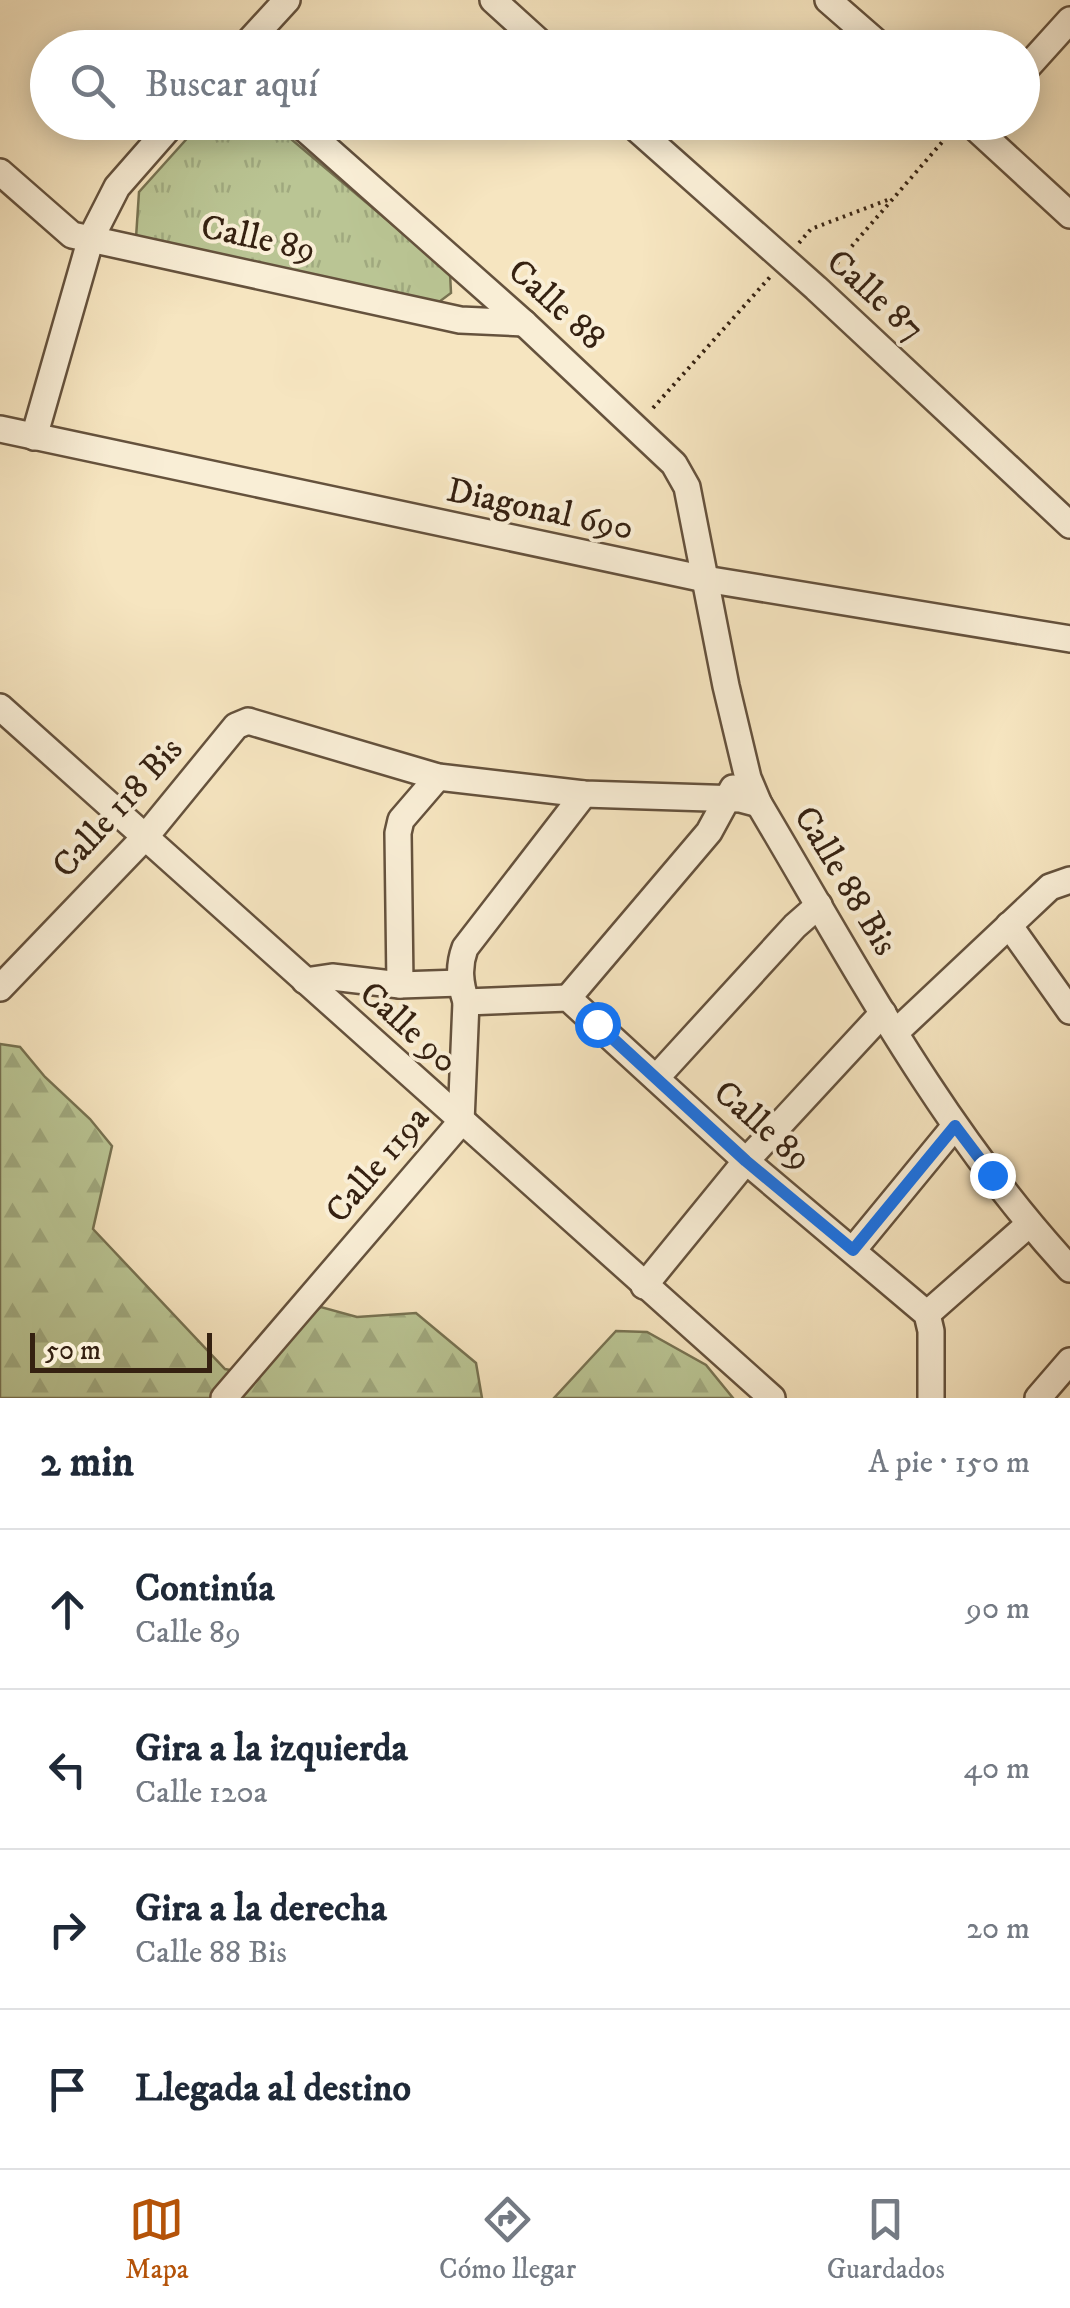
<!DOCTYPE html>
<html lang="es">
<head>
<meta charset="utf-8">
<style>
	body { margin:0; font-family:"IM FELL DW Pica",serif; background:#f2f2f3; color:#1f2937 }
	.scale { position:absolute; left:30px; bottom:25px; width:182px; box-sizing:border-box; padding-left:10px; border:5px solid #352111; border-top:0; font-size:28px; line-height:35px; white-space:nowrap; color:#352111; -webkit-text-stroke:8px #f9eed6; paint-order:stroke }
	.stop { position:absolute; width:30px; height:30px; margin:-22px; border:8px solid #1a73e8; border-radius:50%; background:#fff }
	.stop.end { background:#1a73e8; border-color:#fff; box-shadow:0 2px 10px #0008 }
	.list { margin:0; padding:0; list-style:none }
	h2 { display:flex; justify-content:space-between; align-items:center; height:130px; margin:0; padding:0 40px; font-size:42px }
	h2 small { font-size:32px; font-weight:400; color:#747a83 }
	.list li { display:grid; grid-template-columns:65px 1fr auto; gap:30px; align-items:center; box-sizing:border-box; height:160px; padding:0 40px; border-top:2px solid #e0e1e3 }
	.list b { display:block; font-size:38px; white-space:nowrap }
	.list p { margin:0; font-size:32px; white-space:nowrap; color:#747a83 }
	.list em { font-size:32px; font-style:normal; color:#747a83 }
	.icon { flex:none; width:55px; height:55px; fill:none; stroke:currentColor; stroke-width:2; stroke-linecap:round; stroke-linejoin:round }
	.map { position:relative; flex:none; width:1070px; height:1398px; overflow:hidden }
	.search { position:absolute; background:#fff; box-shadow:0 5px 25px #0003; left:30px; right:30px; top:30px; height:110px; display:flex; align-items:center; gap:25px; box-sizing:border-box; padding:0 35px; border-radius:55px; color:#747a83; font-size:38px }
	.sheet { height:770px; background:#fff }
	nav { display:flex; justify-content:space-around; align-items:center; box-sizing:border-box; height:140px; border-top:2px solid #e0e1e3; background:#fff; font-size:28px; color:#747a83 }
	nav a { display:grid; justify-items:center; gap:5px }
	nav .on { color:#b45309 }
	.map>svg:first-child { display:block }
	.forest { fill:url(#forest-firs); stroke:#787352; stroke-width:2.5 }
	.park { fill:url(#park-tufts); stroke:#787352; stroke-width:2.5 }
	.lines { fill:none; stroke-linecap:round; stroke-linejoin:round }
	.minor-casing { stroke:#65523d; stroke-width:30 }
	.path { stroke:#352111; stroke-width:4; stroke-dasharray:2.5 5; stroke-linecap:butt }
	.minor { stroke:#f9eed6; stroke-width:25 }
	.route { stroke:#1a73e8; stroke-width:12 }
	.labels { text-anchor:middle; dominant-baseline:central; stroke-width:8; stroke-linejoin:round; paint-order:stroke }
	.street-label { font-size:35px; fill:#352111; stroke:#f9eed6 }
</style>
</head>
<body>
<div class="map">
<svg width="1070" height="1398" viewBox="0 0 1070 1398">
	<defs>
		<pattern id="forest-firs" width="22" height="20" patternUnits="userSpaceOnUse" patternTransform="scale(2.5)"><rect width="22" height="20" fill="#bac594"/><path d="M5 1l3.5 6h-7zM16 11l3.5 6h-7z" fill="#a0a97f"/></pattern>
		<pattern id="park-tufts" width="24" height="20" patternUnits="userSpaceOnUse" patternTransform="scale(2.5)"><rect width="24" height="20" fill="#bac594"/><path d="M3 7l-1-3M5 7V3M7 7l1-3M15 17l-1-3M17 17v-4M19 17l1-3" fill="none" stroke="#a0a97f"/></pattern>
	</defs>
	<rect width="100%" height="100%" fill="#f6e5c0"/>
	<filter id="stains"><feTurbulence type="fractalNoise" baseFrequency=".002" numOctaves="4"/><feColorMatrix values="0 0 0 0 .2 0 0 0 0 .09 0 0 0 0 .02 0 0 0 .5 -.17"/></filter>
	<radialGradient id="worn" r=".72"><stop offset=".6" stop-color="#630" stop-opacity="0"/><stop offset="1" stop-color="#630" stop-opacity=".3"/></radialGradient>
	<g class="forest">
		<path d="M 0,1044 L 20,1047 L 45,1077 L 90,1119 L 112,1146 L 93,1229 L 225,1369 L 246,1373 L 275,1336 L 321,1307 L 357,1317 L 416,1313 L 476,1363 L 482,1398 L 0,1398 Z"/>
		<path d="M 616,1331 L 647,1332 L 706,1365 L 733,1398 L 554,1398 Z"/>
	</g>
	<path class="park" d="M 201,123 L 272,123 L 450,273 L 451,293 L 439,302 L 136,238 L 139,192 Z"/>
	<g class="lines">
		<defs>
			<g id="minor">
				<path d="M 493,0 L 546,48"/>
				<path d="M 828,0 L 883,48"/>
				<path d="M 243,48 L 287,0"/>
				<path d="M 1022,73 L 1070,20"/>
				<path d="M 297,122 L 524,323 L 674,464 L 687,487 L 726,686 L 748,778 L 759,804 C 854,964 943,1132 1070,1269"/>
				<path d="M 629,122 L 816,288 L 1070,525"/>
				<path d="M 969,122 L 1070,215"/>
				<path d="M 0,172 L 72,235 L 460,320 L 524,323"/>
				<path d="M 0,429 L 705,579 L 1070,639"/>
				<path d="M 34,437 L 91,238 L 117,187 L 174,122"/>
				<path d="M 0,707 L 772,1398"/>
				<path d="M 1009,925 L 1070,1011"/>
				<path d="M 305,981 L 332,977 L 400,985 L 460,983"/>
				<path d="M 400,985 L 398,833 L 401,820 L 438,777"/>
				<path d="M 0,988 L 146,836 L 236,726 L 248,721 L 438,777 L 584,794 L 740,799 L 759,804"/>
				<path d="M 568,998 L 709,832 L 733,788"/>
				<path d="M 466,1002 L 568,998 L 746,1161 L 927,1314 L 931,1331 L 931,1398"/>
				<path d="M 896,1032 L 1050,887 L 1070,880"/>
				<path d="M 656,1078 L 795,926 L 819,905"/>
				<path d="M 853,1250 L 955,1126"/>
				<path d="M 644,1286 L 746,1161 L 883,1013"/>
				<path d="M 927,1314 L 1028,1225"/>
				<path d="M 224,1398 L 461,1122 L 466,1002 C 460,983 458,967 465,948 L 584,794"/>
				<path d="M 1038,1398 L 1070,1361"/>
			</g>
		</defs>
		<use href="#minor" class="minor-casing"/>
		<g class="path">
			<path d="M 799,243 L 811,229 L 890,199"/>
			<path d="M 832,269 L 950,133"/>
			<path d="M 653,408 L 770,277"/>
		</g>
		<use href="#minor" class="minor"/>
	</g>
	<g class="lines">
		<path class="route" d="M 597,1024 L 746,1161 L 853,1250 L 955,1126 L 992,1175"/>
	</g>
	<g class="labels">
		<g class="street-label">
			<text transform="translate(258 239) rotate(12)">Calle 89</text>
			<text transform="translate(875 296) rotate(42)">Calle 87</text>
			<text transform="translate(556 305) rotate(42)">Calle 88</text>
			<text transform="translate(540 510) rotate(12)">Diagonal 690</text>
			<text transform="translate(118 808) rotate(-48)">Calle 118 Bis</text>
			<text transform="translate(845 881) rotate(59)">Calle 88 Bis</text>
			<text transform="translate(408 1028) rotate(42)">Calle 90</text>
			<text transform="translate(762 1126) rotate(41)">Calle 89</text>
			<text transform="translate(378 1165) rotate(-50)">Calle 119a</text>
		</g>
	</g>
	<rect width="100%" height="100%" filter="url(#stains)"/>
	<rect width="100%" height="100%" fill="url(#worn)"/>
</svg>
<div class="scale">50 m</div>
<div class="stop" style="left:597px;top:1024px"></div>
<div class="stop end" style="left:992px;top:1175px"></div>
<div class="search"><svg class="icon" aria-label="search" viewBox="0 0 24 24"><circle cx="10" cy="10" r="6"/><path d="M15 15l6 6"/></svg>Buscar aquí</div>
</div>
<section class="sheet">
<h2>2 min<small>A pie · 150 m</small></h2>
<ul class="list">
<li><svg class="icon" aria-label="ahead" viewBox="0 0 24 24"><path d="M12 20V5M6 11l6-6 6 6"/></svg><div><b>Continúa</b><p>Calle 89</p></div><em>90 m</em></li>
<li><svg class="icon" aria-label="left" viewBox="0 0 24 24"><path d="M17 20v-9H6M10 6l-5 5 5 5"/></svg><div><b>Gira a la izquierda</b><p>Calle 120a</p></div><em>40 m</em></li>
<li><svg class="icon" aria-label="right" viewBox="0 0 24 24"><path d="M7 20v-9h11M14 6l5 5-5 5"/></svg><div><b>Gira a la derecha</b><p>Calle 88 Bis</p></div><em>20 m</em></li>
<li><svg class="icon" aria-label="arrive" viewBox="0 0 24 24"><path d="M6 21V4h12l-3 4 3 4H6"/></svg><div><b>Llegada al destino</b></div></li>
</ul>
</section>
<nav>
<a class="on"><svg class="icon" aria-label="map" viewBox="0 0 24 24"><path d="M3 6l6-2 6 2 6-2v14l-6 2-6-2-6 2zM9 4v14M15 6v14"/></svg>Mapa</a>
<a><svg class="icon" aria-label="directions" viewBox="0 0 24 24"><path d="M12 3l9 9-9 9-9-9zM9 14v-3h6M13 9l2 2-2 2"/></svg>Cómo llegar</a>
<a><svg class="icon" aria-label="saved" viewBox="0 0 24 24"><path d="M7 4h10v16l-5-4-5 4z"/></svg>Guardados</a>
</nav>
</body>
</html>
